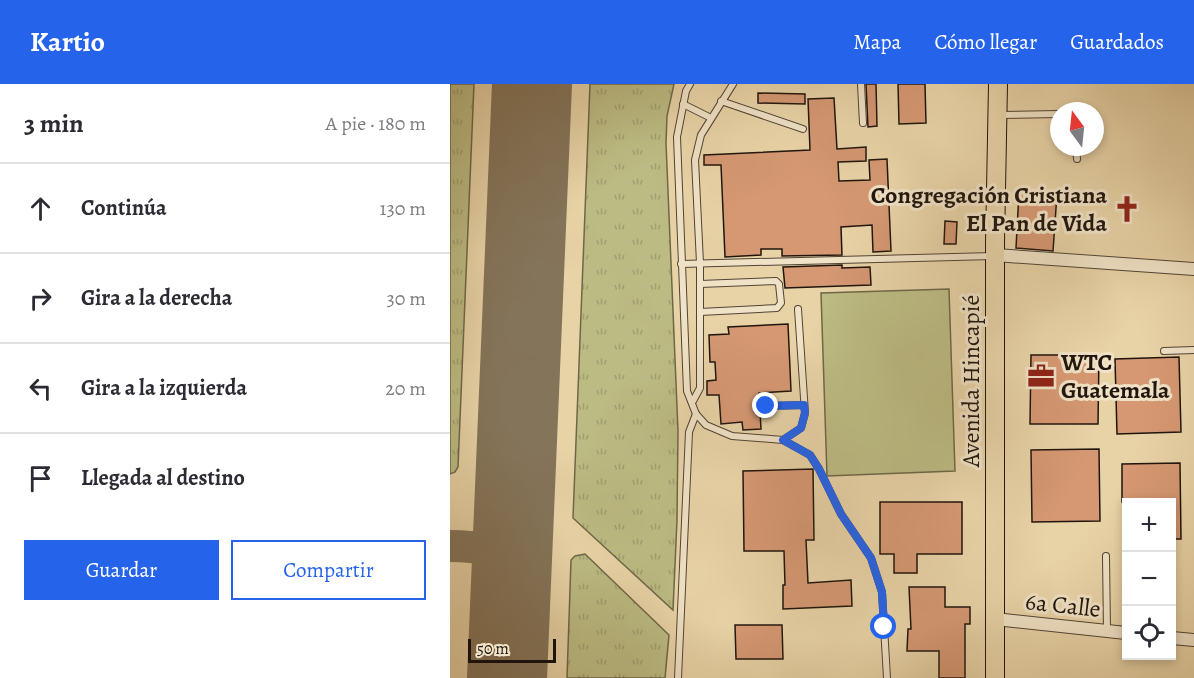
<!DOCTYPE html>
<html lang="es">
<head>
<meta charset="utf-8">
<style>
	body { margin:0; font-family:Alegreya,serif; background:#f7f7f7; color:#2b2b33 }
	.controls { position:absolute; right:18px; bottom:18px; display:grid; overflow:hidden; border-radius:0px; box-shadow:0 3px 9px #0003 }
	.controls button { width:54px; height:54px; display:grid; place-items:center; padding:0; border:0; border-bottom:2px solid #e1e1e2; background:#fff; color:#2b2b33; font:30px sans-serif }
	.compass { position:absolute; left:600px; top:18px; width:54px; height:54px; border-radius:50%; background:#fff; box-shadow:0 3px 9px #0003; rotate:345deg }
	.scale { position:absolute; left:18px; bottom:15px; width:88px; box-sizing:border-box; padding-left:6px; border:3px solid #20150d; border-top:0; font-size:16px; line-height:21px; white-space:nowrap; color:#20150d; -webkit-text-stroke:4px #f0e2c6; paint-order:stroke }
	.stop { position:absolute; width:18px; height:18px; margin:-14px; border:4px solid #2563eb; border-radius:50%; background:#fff }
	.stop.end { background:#2563eb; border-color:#fff; box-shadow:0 2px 6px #0008 }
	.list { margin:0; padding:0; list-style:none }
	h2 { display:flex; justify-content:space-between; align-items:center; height:78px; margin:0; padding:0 24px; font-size:26px }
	h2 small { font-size:20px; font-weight:400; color:#7c7c81 }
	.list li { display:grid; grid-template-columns:39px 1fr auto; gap:18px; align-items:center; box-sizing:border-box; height:90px; padding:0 24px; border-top:2px solid #e1e1e2 }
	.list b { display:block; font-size:22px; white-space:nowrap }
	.list em { font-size:20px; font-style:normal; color:#7c7c81 }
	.actions { display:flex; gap:12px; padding:18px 24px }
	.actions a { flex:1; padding:14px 0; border:2px solid #2563eb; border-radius:0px; text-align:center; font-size:21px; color:#2563eb }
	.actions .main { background:#2563eb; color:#fff }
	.icon { flex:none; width:33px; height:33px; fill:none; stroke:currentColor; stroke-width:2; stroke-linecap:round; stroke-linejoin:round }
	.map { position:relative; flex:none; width:744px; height:594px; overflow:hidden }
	header { display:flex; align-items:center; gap:36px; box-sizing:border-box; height:84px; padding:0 30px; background:#2563eb; color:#fff }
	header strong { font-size:28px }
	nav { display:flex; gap:33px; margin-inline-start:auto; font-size:21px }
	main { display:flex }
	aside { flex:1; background:#fff }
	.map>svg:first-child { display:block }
	.grass { fill:url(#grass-tufts); stroke:#6e6848; stroke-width:1.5 }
	.green { fill:#bcbb83; stroke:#6e6848; stroke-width:1.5 }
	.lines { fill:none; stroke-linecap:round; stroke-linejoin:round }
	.taxiway { stroke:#84745a; stroke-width:32 }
	.runway { stroke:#84745a; stroke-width:80 }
	.building { fill:#d59873; stroke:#20150d; stroke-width:1.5 }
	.service-casing { stroke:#524434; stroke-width:8 }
	.minor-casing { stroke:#524434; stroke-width:14 }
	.primary-casing { stroke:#20150d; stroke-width:20 }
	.service { stroke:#f0e2c6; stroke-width:6 }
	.minor { stroke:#f0e2c6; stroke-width:12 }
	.primary { stroke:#e8d3a7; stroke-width:18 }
	.route { stroke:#2563eb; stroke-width:8 }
	.labels { text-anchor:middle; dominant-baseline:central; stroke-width:6; stroke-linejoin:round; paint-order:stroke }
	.poi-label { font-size:24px; font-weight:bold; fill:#20150d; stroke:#f0e2c6; text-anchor:end }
	.street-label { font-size:24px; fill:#20150d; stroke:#f0e2c6 }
</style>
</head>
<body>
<header>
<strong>Kartio</strong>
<nav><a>Mapa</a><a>Cómo llegar</a><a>Guardados</a></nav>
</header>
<main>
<aside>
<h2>3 min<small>A pie · 180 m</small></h2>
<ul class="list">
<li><svg class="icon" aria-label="ahead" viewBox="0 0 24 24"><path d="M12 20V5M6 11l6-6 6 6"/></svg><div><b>Continúa</b></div><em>130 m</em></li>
<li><svg class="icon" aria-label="right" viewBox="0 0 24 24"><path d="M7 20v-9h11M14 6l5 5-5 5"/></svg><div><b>Gira a la derecha</b></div><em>30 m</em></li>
<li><svg class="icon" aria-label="left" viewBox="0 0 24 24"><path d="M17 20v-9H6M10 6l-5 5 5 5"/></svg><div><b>Gira a la izquierda</b></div><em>20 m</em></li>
<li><svg class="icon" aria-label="arrive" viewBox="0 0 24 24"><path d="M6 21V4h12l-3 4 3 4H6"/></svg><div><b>Llegada al destino</b></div></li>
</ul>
<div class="actions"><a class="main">Guardar</a><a>Compartir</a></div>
</aside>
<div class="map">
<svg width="744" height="594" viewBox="0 0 744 594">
	<defs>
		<pattern id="grass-tufts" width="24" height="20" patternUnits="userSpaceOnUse" patternTransform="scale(1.5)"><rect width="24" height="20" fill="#bcbb83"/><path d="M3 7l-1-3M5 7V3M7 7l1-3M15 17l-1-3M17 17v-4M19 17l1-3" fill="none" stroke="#a1a070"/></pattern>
	</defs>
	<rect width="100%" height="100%" fill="#e8d3a7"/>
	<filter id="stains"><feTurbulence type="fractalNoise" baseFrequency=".00333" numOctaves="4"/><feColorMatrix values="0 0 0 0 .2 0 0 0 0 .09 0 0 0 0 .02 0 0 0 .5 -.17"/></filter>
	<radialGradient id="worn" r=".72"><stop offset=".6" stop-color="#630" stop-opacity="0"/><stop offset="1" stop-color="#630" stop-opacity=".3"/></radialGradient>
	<g class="grass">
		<path d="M 0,0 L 24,0 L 8,383 L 5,388 L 0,390 Z"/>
		<path d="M 140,0 L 224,0 L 217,32 L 216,59 L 228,347 L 227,436 L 223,526 L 123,434 Z"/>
		<path d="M 135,470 L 219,551 L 215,594 L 117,594 L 121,476 L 125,472 Z"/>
	</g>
	<path class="green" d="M 499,205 L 505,387 L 377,392 L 371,209 Z"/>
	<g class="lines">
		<g class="taxiway">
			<path d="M 0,462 C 25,462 44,464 62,482"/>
			<path d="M 24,463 L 48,459 L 63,449"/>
		</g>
		<path class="runway" d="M 57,594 L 82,0"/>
	</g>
	<g class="building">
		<path d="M 416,0 L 426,0 L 427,42 L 418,43 Z"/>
		<path d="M 448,0 L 475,0 L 476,39 L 449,40 Z"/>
		<path d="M 308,9 L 355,10 L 355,20 L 308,19 Z"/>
		<path d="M 384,14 L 387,65 L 416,63 L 416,77 L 388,78 L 389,97 L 420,96 L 419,76 L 437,75 L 441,167 L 423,168 L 422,141 L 391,143 L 392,171 L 332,172 L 332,165 L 311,165 L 311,171 L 275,173 L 271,81 L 254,81 L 254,71 L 360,66 L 358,15 Z"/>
		<path d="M 569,108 L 607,110 L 603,167 L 566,164 Z"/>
		<path d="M 495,137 L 507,138 L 506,160 L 494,160 Z"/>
		<path d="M 392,181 L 392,184 L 420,183 L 421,201 L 335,204 L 333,183 Z"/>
		<path d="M 338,240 L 341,307 L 309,309 L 311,345 L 293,346 L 292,338 L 271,340 L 269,311 L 257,311 L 257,297 L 266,296 L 265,278 L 260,278 L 259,251 L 279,250 L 278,243 Z"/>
		<path d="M 581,271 L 649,271 L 648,340 L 580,340 Z"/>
		<path d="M 729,273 L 731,348 L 667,350 L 665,275 Z"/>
		<path d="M 649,365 L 650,437 L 582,438 L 581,366 Z"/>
		<path d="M 730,379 L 731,455 L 722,455 L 722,418 L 672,418 L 672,380 Z"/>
		<path d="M 363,385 L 364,456 L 356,456 L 358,499 L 401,496 L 402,522 L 333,525 L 333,501 L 335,501 L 334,467 L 294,467 L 293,387 Z"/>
		<path d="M 430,418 L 512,418 L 512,470 L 467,470 L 467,489 L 444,489 L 444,470 L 430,470 Z"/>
		<path d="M 459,503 L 495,503 L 495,523 L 520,523 L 520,540 L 515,540 L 515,594 L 489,594 L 489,567 L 457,567 L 458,545 L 461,545 Z"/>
		<path d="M 285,541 L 332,541 L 333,575 L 286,575 Z"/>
	</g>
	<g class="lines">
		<defs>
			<g id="service">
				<path d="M 240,0 L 236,7 L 227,53 L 237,307 L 246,330 L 256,341 L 282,352 L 333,356 L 360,371 L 369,385 L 391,430 L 421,474 L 432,508 L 437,594"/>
				<path d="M 411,0 L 413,39"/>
				<path d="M 271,17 L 353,45"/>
				<path d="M 233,20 L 261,34"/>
				<path d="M 548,31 L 609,30"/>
				<path d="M 626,63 L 627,75"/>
				<path d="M 231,180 L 543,172"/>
				<path d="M 250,200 L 326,197 L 329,200 L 331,219 L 327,224 L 250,228"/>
				<path d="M 714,267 L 744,266"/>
				<path d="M 243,317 L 250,304 L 250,179 L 245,76 L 251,51 L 283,0"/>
				<path d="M 316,322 L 354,321"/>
				<path d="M 333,356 L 351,344 L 355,329 L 348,225"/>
				<path d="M 656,472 L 657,547"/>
				<path d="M 228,594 L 239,348 L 246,330"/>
			</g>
			<g id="minor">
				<path d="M 545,171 L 744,185"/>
				<path d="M 545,535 L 676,549"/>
				<path d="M 722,554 L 744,556"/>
			</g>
			<path id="primary" d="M 545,594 L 545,159 L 548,0"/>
		</defs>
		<use href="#service" class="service-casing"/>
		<use href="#minor" class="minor-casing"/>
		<use href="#primary" class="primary-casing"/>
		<use href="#service" class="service"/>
		<use href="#minor" class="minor"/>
		<use href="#primary" class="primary"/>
	</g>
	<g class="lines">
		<path class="route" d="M 316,322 L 354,321 L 355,329 L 351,344 L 333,356 L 360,371 L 369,385 L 391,430 L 421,474 L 432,508 L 434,543"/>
	</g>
	<defs>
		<symbol id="church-bare" viewBox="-9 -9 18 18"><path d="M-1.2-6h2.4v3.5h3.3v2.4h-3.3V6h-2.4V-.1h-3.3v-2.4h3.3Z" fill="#8f2418" stroke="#f0e2c6" stroke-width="2.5" paint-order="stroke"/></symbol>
		<symbol id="office-bare" viewBox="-9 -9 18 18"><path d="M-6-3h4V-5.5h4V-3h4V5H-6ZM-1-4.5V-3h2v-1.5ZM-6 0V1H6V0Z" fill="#8f2418" stroke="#f0e2c6" stroke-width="2.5" paint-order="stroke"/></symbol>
	</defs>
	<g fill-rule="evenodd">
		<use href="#church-bare" x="658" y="106" width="38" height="38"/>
		<use href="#office-bare" x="572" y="273" width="38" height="38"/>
	</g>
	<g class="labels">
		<g class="poi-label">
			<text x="657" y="111">Congregación Cristiana<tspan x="657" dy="28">El Pan de Vida</tspan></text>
			<text x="611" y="278" text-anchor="start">WTC<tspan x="611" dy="28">Guatemala</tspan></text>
		</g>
		<g class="street-label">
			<text transform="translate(521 297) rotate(-90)">Avenida Hincapié</text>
			<text transform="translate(613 521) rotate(6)">6a Calle</text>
		</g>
	</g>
	<rect width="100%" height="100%" filter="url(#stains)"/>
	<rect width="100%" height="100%" fill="url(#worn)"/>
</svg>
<div class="controls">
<button>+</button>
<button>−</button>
<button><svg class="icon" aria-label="locate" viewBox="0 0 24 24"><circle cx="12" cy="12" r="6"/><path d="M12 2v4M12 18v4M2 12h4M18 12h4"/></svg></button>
</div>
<svg class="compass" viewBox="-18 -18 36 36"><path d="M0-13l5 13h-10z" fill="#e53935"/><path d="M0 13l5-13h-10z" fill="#7c7c81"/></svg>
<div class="scale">50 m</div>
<div class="stop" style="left:434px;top:543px"></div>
<div class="stop end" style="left:316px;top:322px"></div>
</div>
</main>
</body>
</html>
